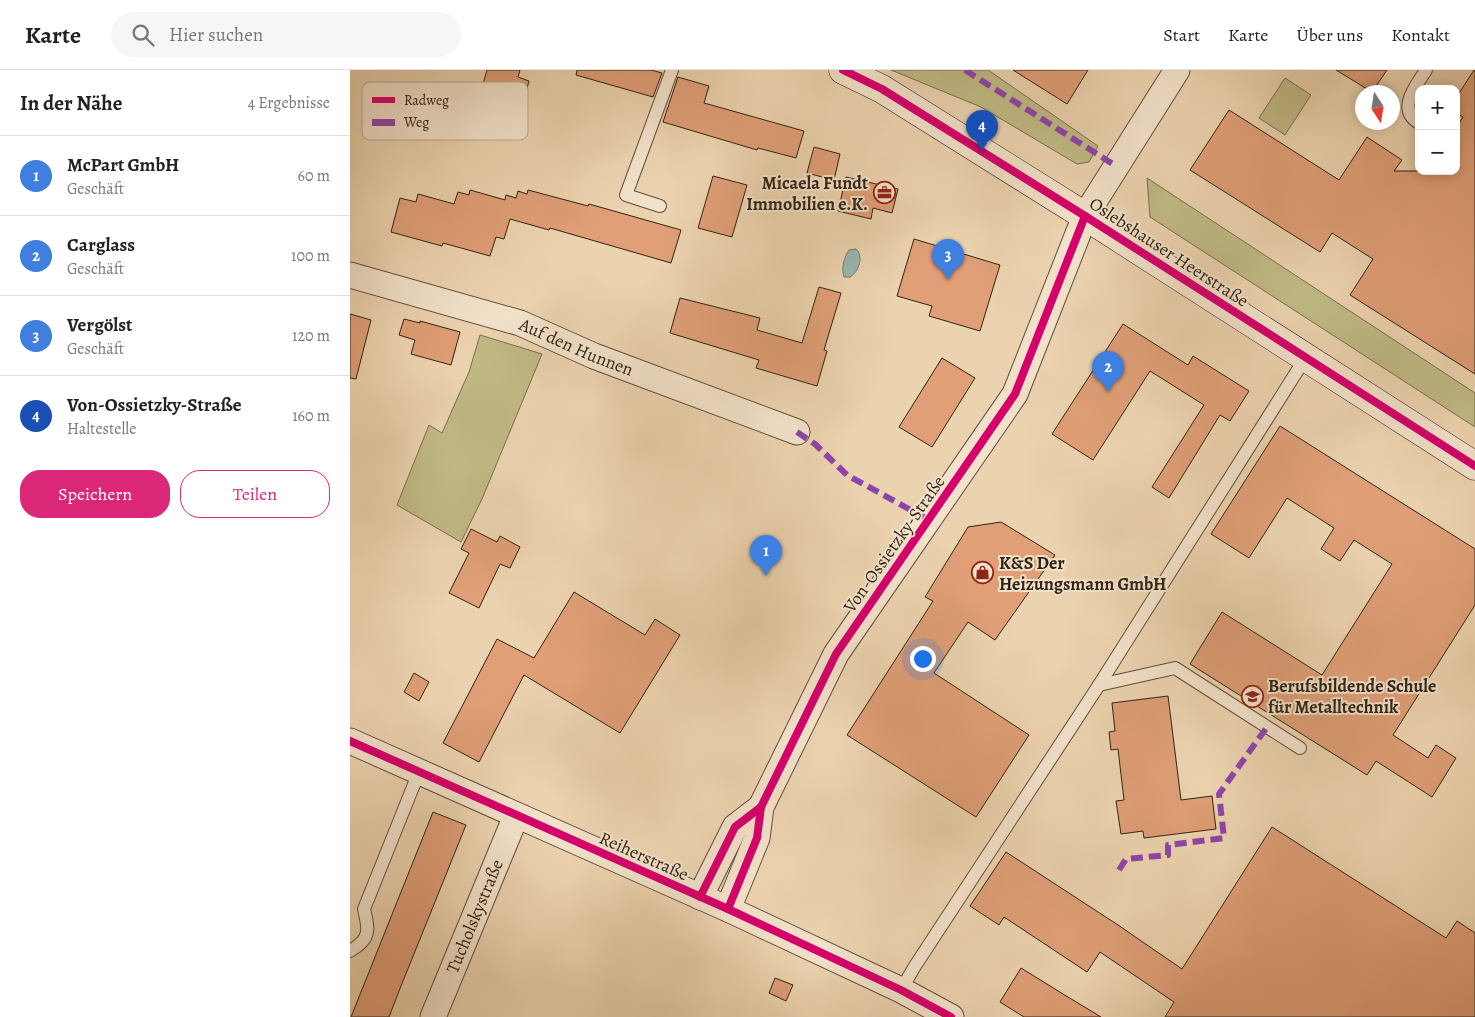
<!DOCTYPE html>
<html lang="de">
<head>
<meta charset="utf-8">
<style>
	body { margin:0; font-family:Alegreya,serif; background:#f6f6f6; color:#222 }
	.controls { position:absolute; right:15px; top:15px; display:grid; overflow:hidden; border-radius:10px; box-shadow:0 2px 12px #0003 }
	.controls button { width:45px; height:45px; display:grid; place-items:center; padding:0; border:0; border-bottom:1px solid #e0e0e0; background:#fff; color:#222; font:25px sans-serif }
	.compass { position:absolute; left:1005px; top:15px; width:45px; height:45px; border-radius:50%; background:#fff; box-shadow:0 2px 12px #0003; rotate:168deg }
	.you { position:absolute; left:572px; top:588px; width:18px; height:18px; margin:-12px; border:4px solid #fff; border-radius:50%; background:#1a73e8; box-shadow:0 0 0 8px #1a73e833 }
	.badge { display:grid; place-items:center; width:32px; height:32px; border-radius:50%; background:#db2777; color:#fff; font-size:16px; font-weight:700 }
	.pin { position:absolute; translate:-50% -41px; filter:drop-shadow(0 1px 2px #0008) }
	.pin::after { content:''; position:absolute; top:26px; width:18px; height:15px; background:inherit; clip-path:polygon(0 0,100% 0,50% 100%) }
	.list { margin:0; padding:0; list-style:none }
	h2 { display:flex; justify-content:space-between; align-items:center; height:65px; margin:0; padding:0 20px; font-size:21px }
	h2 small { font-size:16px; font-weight:400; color:#767676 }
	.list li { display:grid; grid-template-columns:32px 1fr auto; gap:15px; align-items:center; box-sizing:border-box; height:80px; padding:0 20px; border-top:1px solid #e0e0e0 }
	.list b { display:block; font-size:19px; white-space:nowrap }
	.list p { margin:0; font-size:16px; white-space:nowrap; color:#767676 }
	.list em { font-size:16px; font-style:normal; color:#767676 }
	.actions { display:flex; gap:10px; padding:15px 20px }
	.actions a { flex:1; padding:11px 0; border:1px solid #db2777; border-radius:20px; text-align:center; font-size:18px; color:#db2777 }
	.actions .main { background:#db2777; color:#fff }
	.icon { flex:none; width:28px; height:28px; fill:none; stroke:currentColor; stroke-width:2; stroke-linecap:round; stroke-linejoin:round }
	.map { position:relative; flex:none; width:1125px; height:947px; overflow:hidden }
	header { display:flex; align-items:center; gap:30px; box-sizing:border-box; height:70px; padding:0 25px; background:#fff; border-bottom:1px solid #e0e0e0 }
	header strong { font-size:24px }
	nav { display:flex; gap:28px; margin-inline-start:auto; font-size:18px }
	.search { width:350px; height:45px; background:#f6f6f6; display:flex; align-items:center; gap:12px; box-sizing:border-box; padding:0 18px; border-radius:28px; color:#767676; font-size:19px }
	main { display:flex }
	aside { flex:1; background:#fff }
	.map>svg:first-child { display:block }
	.green { fill:#c0ba85; stroke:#786e4d }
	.water { fill:#99b7af; stroke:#6f7c71 }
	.building { fill:#e09f77; stroke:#312315 }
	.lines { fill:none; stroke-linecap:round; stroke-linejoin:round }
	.lane-casing { stroke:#604f3c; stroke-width:14 }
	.street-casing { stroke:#604f3c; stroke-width:27 }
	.secondary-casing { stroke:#312315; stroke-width:29 }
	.lane { stroke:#f3e2cb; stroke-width:12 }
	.street { stroke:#f3e2cb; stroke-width:25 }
	.secondary { stroke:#f3e2cb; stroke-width:28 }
	.quiet { stroke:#8e44ad; stroke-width:6; stroke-dasharray:12 6; stroke-linecap:butt }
	.cycleway-casing { stroke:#f3e2cb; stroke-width:11 }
	.cycleway { stroke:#d6006c; stroke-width:8 }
	.labels { text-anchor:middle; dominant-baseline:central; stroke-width:4; stroke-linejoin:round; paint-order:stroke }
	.poi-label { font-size:18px; font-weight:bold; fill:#312315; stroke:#f3e2cb; text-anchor:start }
	.street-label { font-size:18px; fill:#312315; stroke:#f3e2cb }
	.key { fill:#f3e2cb; stroke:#b9a994; stroke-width:1 }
	.key-label { font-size:14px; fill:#312315 }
</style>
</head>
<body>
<header>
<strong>Karte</strong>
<div class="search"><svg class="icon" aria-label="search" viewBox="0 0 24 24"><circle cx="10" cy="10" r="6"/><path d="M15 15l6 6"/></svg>Hier suchen</div>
<nav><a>Start</a><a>Karte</a><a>Über uns</a><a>Kontakt</a></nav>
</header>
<main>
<aside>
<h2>In der Nähe<small>4 Ergebnisse</small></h2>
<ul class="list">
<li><span class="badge" style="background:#3f7fe0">1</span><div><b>McPart GmbH</b><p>Geschäft</p></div><em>60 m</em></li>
<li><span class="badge" style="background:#3f7fe0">2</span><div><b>Carglass</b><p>Geschäft</p></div><em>100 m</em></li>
<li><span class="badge" style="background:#3f7fe0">3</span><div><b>Vergölst</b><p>Geschäft</p></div><em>120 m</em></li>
<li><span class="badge" style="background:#1a4fb4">4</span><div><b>Von-Ossietzky-Straße</b><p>Haltestelle</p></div><em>160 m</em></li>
</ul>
<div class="actions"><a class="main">Speichern</a><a>Teilen</a></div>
</aside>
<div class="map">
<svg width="1125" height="947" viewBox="0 0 1125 947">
	<rect width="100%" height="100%" fill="#ecd3af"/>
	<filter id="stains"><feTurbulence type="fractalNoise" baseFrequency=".004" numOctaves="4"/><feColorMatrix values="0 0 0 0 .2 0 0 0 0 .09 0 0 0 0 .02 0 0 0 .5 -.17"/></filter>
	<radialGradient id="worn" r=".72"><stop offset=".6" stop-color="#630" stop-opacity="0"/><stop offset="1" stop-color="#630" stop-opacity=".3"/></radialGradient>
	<g class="green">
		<path d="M 541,0 L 638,0 L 748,76 L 739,92 L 727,94 L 631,37 Z"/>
		<path d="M 935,8 L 961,25 L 935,65 L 909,48 Z"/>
		<path d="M 797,108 L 1125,323 L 1125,357 L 800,147 Z"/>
		<path d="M 130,265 L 192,284 L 132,429 L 111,472 L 47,435 L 79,355 L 92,363 L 119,302 Z"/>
	</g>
	<path class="water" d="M 506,179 C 514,186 509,202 500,207 L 494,207 C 491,199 494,187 499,180 Z"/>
	<g class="building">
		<path d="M 137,0 L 170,0 L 168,7 L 179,11 L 173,33 L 131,21 Z"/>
		<path d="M 227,0 L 301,0 L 312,3 L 303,27 L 226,5 Z"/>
		<path d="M 663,0 L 738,0 L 717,34 Z"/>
		<path d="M 986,0 L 1037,0 L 1022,22 Z"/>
		<path d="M 1124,0 L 1125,0 L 1125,304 L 1000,225 L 1023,189 L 982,163 L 970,182 L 840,100 L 879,40 L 989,110 L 1017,67 L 1052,90 L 1044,101 L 1106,101 L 1106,58 L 1113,47 L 1106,43 L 1106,28 Z"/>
		<path d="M 328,7 L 359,16 L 354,33 L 454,61 L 446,88 L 408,78 L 407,80 L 313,52 Z"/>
		<path d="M 464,77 L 490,84 L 484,110 L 457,103 Z"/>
		<path d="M 363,106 L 397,115 L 382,167 L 348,158 Z"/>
		<path d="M 496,107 L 548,119 L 542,143 L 523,138 L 521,149 L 488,141 Z"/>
		<path d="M 120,120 L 155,130 L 156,125 L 166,128 L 168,121 L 177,124 L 178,120 L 238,136 L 239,134 L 331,160 L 321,193 L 200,158 L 199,160 L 160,149 L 154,169 L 146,167 L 140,186 L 93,173 L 92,176 L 41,162 L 50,128 L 66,132 L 68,124 L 104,134 L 108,122 L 119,125 Z"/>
		<path d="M 564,169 L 650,195 L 630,261 L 579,246 L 582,236 L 547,226 Z"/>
		<path d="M 469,217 L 491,223 L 474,280 L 477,281 L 467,316 L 406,298 L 409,290 L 320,263 L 330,228 L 410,248 L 407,260 L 452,273 Z"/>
		<path d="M 0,244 L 21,250 L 6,309 L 0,308 Z"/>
		<path d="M 54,249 L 70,253 L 70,251 L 110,262 L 101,295 L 61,284 L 65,270 L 49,265 Z"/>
		<path d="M 773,254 L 838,295 L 843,286 L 899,321 L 880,351 L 870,345 L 819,428 L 802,417 L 854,335 L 800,301 L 743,390 L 702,364 Z"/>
		<path d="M 592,288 L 625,308 L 582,377 L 549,357 Z"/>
		<path d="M 930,356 L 1125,479 L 1125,535 L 1043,665 L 1078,688 L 1086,675 L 1106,688 L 1082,727 L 1026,691 L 1017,705 L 840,594 L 872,542 L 972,605 L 1042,494 L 1004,470 L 990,491 L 971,479 L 984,458 L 937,428 L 899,488 L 861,464 Z"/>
		<path d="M 651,452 L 705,485 L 645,570 L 618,552 L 584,603 L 679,665 L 626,747 L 497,665 L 583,531 L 575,527 L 618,457 Z"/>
		<path d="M 121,459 L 147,472 L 150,466 L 170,477 L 160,498 L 150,494 L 129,538 L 99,523 L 119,483 L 111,479 Z"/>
		<path d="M 224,522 L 295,565 L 305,549 L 330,565 L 270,663 L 174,605 L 129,692 L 93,673 L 147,569 L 184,588 Z"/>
		<path d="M 64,603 L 79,612 L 69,631 L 54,622 Z"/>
		<path d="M 818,626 L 831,730 L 862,726 L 866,759 L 794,768 L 793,761 L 771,764 L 766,731 L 774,730 L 768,679 L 761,680 L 759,662 L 765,661 L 762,633 Z"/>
		<path d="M 83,742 L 116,755 L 51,916 L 39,947 L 1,947 Z"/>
		<path d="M 922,757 L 1096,868 L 1107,851 L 1125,863 L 1125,947 L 815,947 L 824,932 L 750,882 L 737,902 L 654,847 L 649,855 L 620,836 L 656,782 L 768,855 L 832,899 Z"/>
		<path d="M 671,898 L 713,924 L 751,947 L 674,947 L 650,932 Z"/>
		<path d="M 425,908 L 443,915 L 436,931 L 419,923 Z"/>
	</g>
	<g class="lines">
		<defs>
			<g id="lane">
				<path d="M 1069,53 C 1046,39 1066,16 1076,0"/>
				<path d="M 310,136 L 276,125 L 322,0"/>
				<path d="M 749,615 L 825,598 L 950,678"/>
				<path d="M 0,881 C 21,869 19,860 14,839 L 69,702"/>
				<path d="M 551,920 L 565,896 L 749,615 L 956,287"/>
			</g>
			<g id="street">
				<path id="s1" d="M 0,205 L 170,253 L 244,286 L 447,362"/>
				<path d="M 0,671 L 378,839 L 551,920 L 601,947"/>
				<path d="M 350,827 L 385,757 L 411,737"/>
				<path d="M 378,839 L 407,768 L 411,737 L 486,584 L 665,324 L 735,146 L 827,0"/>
				<path id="s2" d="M 83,947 L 166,746"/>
			</g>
			<path id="secondary" d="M 493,0 L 532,19 L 735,146 L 1125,396"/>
		</defs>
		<use href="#lane" class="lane-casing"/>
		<use href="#street" class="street-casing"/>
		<use href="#secondary" class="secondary-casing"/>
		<use href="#lane" class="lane"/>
		<use href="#street" class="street"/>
		<use href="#secondary" class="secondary"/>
		<g class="quiet">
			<path d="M 615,0 L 766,96"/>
			<path d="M 447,362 L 465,374 L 497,405 L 579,450"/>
			<path d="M 769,800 L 776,789 L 818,785 L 818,775 L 874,768 L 869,724 L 917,657"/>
		</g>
		<defs>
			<g id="cycleway">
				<path d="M 493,0 L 532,19 L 735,146 L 1125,396"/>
				<path d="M 0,671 L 378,839 L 551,920 L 601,947"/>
				<path d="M 350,827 L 385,757 L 411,737"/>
				<path d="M 378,839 L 407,768 L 411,737 L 486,584 L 665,324 L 735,146"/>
			</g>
		</defs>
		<use href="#cycleway" class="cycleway-casing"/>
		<use href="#cycleway" class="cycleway"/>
	</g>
	<defs>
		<symbol id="office-ring" viewBox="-11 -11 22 22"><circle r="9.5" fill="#f3e2cb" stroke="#8f2418" stroke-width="1.5"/><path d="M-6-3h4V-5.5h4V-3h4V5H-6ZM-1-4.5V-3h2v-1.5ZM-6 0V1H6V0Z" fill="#8f2418"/></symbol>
		<symbol id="shop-ring" viewBox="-11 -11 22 22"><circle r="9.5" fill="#f3e2cb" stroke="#8f2418" stroke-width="1.5"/><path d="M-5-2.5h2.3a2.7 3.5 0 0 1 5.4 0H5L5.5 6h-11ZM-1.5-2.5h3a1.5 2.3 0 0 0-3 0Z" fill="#8f2418"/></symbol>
		<symbol id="school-ring" viewBox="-11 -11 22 22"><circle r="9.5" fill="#f3e2cb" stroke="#8f2418" stroke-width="1.5"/><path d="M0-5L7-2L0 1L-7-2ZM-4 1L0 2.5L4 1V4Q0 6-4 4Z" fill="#8f2418"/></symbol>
	</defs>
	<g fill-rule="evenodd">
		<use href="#office-ring" x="522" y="110" width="25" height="25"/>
		<use href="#shop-ring" x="620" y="490" width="25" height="25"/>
		<use href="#school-ring" x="890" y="614" width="25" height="25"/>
	</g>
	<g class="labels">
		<g class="poi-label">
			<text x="518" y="113" text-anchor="end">Micaela Fundt<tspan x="518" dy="21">Immobilien e.K.</tspan></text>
			<text x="649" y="493">K&amp;S Der<tspan x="649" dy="21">Heizungsmann GmbH</tspan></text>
			<text x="918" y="616">Berufsbildende Schule<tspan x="918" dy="21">für Metalltechnik</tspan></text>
		</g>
		<g class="street-label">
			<text transform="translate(819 182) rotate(33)">Oslebshauser Heerstraße</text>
			<text stroke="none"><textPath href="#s1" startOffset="238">Auf den Hunnen</textPath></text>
			<text transform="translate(544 474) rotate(-55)">Von-Ossietzky-Straße</text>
			<text transform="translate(294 786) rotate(24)">Reiherstraße</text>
			<text stroke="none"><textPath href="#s2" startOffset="109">Tucholskystraße</textPath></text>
		</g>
	</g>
	<rect x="12" y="12" width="166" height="58" rx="8" class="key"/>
	<rect x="22" y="27" width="23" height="6" fill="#d6006c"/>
	<rect x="22" y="49" width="23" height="7" fill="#8e44ad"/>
	<g class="key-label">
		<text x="54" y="35">Radweg</text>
		<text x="54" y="57">Weg</text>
	</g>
	<rect width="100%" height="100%" filter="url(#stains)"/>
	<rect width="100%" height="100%" fill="url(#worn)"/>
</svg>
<div class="controls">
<button>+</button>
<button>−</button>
</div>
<svg class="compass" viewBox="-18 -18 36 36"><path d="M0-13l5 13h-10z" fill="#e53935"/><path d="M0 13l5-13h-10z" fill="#767676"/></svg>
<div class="you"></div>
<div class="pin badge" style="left:416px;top:506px;background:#3f7fe0">1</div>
<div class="pin badge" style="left:758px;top:322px;background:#3f7fe0">2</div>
<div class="pin badge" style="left:598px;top:210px;background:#3f7fe0">3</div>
<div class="pin badge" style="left:632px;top:81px;background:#1a4fb4">4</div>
</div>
</main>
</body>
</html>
